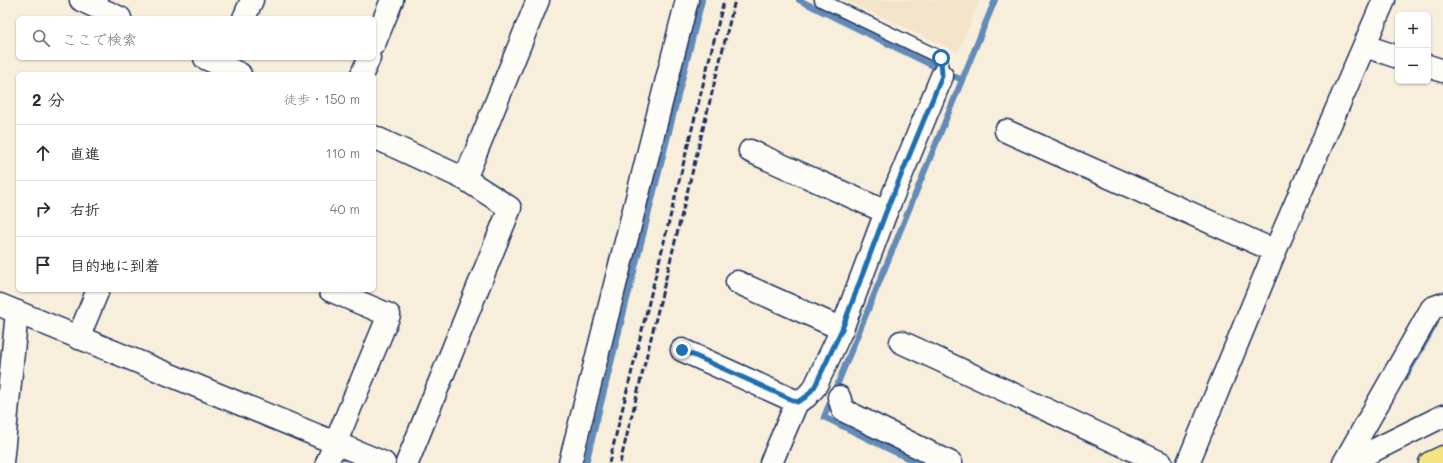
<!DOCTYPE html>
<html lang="ja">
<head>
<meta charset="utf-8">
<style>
	body { margin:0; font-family:Mali,"Klee One",sans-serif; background:#f7f7f7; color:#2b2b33 }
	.controls { position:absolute; right:12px; top:12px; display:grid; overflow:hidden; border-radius:6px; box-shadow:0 1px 3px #0004 }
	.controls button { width:36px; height:36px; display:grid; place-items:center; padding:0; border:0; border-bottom:1px solid #e1e1e2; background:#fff; color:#2b2b33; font:20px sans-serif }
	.stop { position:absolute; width:12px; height:12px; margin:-9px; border:3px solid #1f6fb2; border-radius:50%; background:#fff }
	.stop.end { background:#1f6fb2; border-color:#fff; box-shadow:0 1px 4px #0008 }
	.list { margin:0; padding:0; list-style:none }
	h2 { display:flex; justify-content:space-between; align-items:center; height:52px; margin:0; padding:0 16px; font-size:17px }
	h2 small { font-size:13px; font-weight:400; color:#7c7c81 }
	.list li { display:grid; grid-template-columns:26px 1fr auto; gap:12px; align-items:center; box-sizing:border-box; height:56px; padding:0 16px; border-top:1px solid #e1e1e2 }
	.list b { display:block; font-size:15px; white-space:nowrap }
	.list em { font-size:13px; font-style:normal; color:#7c7c81 }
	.icon { flex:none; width:22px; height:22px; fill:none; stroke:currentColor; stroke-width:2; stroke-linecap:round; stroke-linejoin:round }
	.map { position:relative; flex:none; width:1443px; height:463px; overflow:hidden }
	.search { position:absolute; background:#fff; box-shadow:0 1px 3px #0004; left:16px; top:16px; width:360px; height:44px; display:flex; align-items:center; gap:10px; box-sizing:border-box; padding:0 14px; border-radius:6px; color:#7c7c81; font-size:15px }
	.panel { position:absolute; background:#fff; box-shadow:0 1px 3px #0004; left:16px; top:72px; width:360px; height:220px; border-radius:6px }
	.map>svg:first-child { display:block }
	.built { fill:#f3e4c9 }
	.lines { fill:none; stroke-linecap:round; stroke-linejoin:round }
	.stream { stroke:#648bb7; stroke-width:6 }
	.lane-casing { stroke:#1b2f5e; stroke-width:15 }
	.street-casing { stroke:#1b2f5e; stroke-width:25 }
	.secondary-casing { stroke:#1b2f5e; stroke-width:25 }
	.highway-casing { stroke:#1b2f5e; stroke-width:25 }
	.lane { stroke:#fdfcf7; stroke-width:12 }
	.street { stroke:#fdfcf7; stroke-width:22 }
	.secondary { stroke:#fdfcf7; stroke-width:22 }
	.highway { stroke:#f4e382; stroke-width:22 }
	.rail { stroke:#1b2f5e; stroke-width:3; stroke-dasharray:6 3; stroke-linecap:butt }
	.route { stroke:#1f6fb2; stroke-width:5 }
</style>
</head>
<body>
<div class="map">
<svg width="1443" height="463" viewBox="0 0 1443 463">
	<rect width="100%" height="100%" fill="#f7eedc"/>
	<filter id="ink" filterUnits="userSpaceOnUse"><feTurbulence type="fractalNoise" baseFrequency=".025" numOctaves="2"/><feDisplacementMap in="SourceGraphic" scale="8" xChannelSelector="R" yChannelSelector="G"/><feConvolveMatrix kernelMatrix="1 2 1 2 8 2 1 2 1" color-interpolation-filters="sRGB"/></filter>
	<g filter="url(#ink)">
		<path class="built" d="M 844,0 L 980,0 L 958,52 Z"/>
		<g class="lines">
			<g class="stream">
				<path d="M 799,0 L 962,80 L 995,0"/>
				<path d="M 1406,376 L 1436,323"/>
				<path d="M 586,463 L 702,0"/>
				<path d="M 917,463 L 824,417 L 962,80"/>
			</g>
			<defs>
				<path id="lane" d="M 821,0 L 941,58 L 942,76"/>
				<g id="street">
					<path d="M 81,0 L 120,18"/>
					<path d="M 244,18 L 252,0"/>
					<path d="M 374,44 L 392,0"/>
					<path d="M 1365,46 L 1398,57"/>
					<path d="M 205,58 L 240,74"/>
					<path d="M 1428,66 L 1443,71"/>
					<path d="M 362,74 L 369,58"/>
					<path d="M 1006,131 L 1275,251"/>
					<path d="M 374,137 L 465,179 L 538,0"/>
					<path d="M 750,151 L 886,212"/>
					<path d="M 737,282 L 842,329"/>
					<path d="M 0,305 L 384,463"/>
					<path d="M 78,338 L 98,290"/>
					<path d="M 901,342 L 1161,463"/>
					<path d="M 682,350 L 797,402 L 806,397 L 815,387 L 842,329 L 886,212 L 942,76"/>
					<path d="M 839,397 L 843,410 L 951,463"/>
					<path d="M 2,463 L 17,312"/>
					<path d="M 327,463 L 389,315 L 330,290"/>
					<path d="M 407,463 L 510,208 L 465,179"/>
					<path d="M 570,463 L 687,0"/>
					<path d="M 771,463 L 797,402"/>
					<path d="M 1188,463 L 1275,251 L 1384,0"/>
					<path d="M 1344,463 L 1432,308 L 1443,304"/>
				</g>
				<path id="secondary" d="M 1348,463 L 1443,416"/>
				<path id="highway" d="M 1430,463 L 1443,457"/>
			</defs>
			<use href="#lane" class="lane-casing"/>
			<use href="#street" class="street-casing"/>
			<use href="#secondary" class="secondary-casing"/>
			<use href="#highway" class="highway-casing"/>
			<use href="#lane" class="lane"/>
			<use href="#street" class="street"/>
			<use href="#secondary" class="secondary"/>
			<use href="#highway" class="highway"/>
			<g class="rail">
				<path d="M 609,463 L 724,0"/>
				<path d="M 620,463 L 735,0"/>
			</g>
		</g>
	</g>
	<g class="lines" filter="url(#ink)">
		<path class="route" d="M 682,350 L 797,402 L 806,397 L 815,386 L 842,329 L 886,212 L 942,76 L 941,58"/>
	</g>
</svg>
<div class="controls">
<button>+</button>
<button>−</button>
</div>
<div class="stop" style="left:941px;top:58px"></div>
<div class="stop end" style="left:682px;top:350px"></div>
<div class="search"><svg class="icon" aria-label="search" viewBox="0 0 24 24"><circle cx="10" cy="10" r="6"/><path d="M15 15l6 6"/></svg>ここで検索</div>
<section class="panel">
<h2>2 分<small>徒歩 · 150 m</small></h2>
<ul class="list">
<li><svg class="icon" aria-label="ahead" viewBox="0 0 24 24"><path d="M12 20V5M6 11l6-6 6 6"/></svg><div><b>直進</b></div><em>110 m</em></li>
<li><svg class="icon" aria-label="right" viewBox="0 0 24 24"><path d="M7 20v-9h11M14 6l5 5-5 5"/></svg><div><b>右折</b></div><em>40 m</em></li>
<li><svg class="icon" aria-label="arrive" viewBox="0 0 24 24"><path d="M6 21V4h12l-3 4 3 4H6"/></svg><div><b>目的地に到着</b></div></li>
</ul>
</section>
</div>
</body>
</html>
